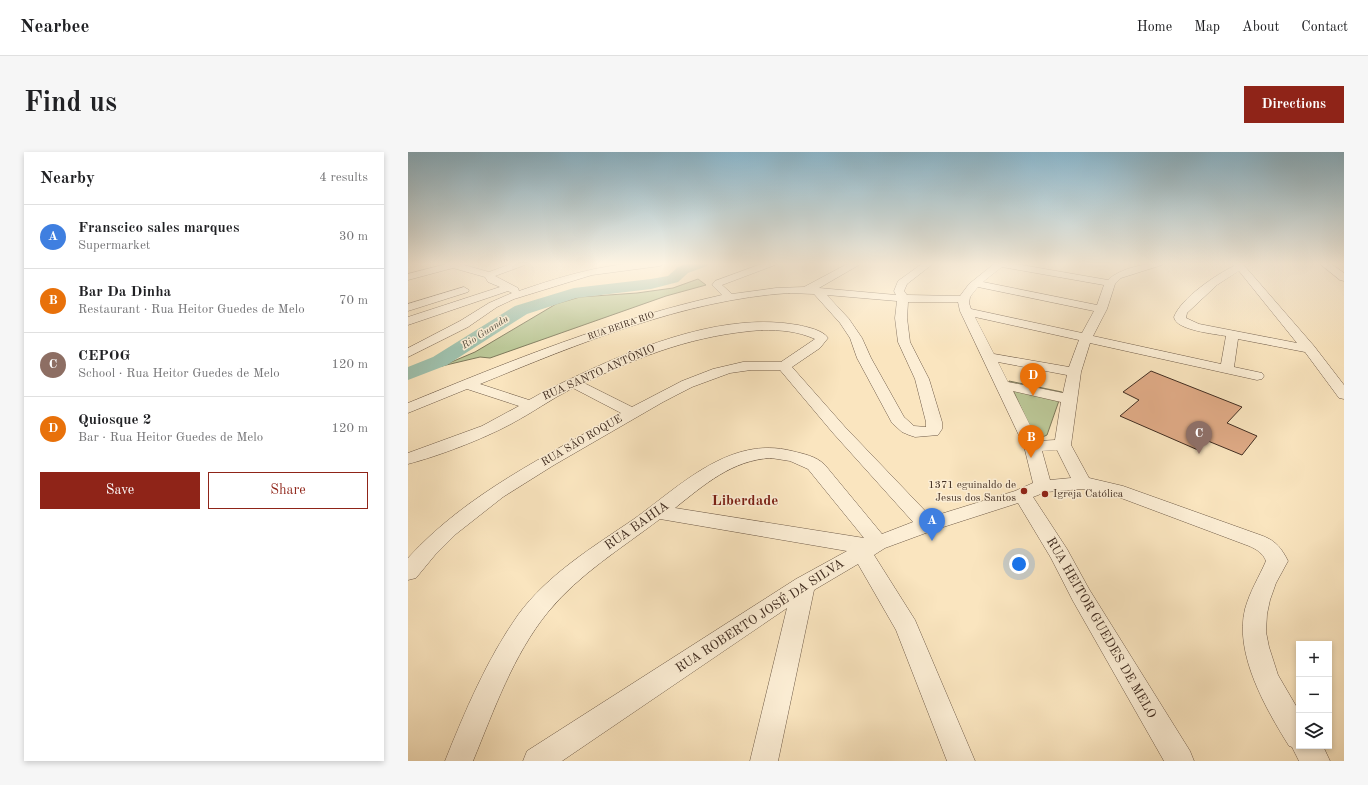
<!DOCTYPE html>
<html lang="en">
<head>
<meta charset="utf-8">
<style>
	body { margin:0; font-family:"Old Standard TT",serif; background:#f6f6f6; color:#202124 }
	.controls { position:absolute; right:12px; bottom:12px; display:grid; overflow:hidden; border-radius:0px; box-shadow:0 2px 6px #0003 }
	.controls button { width:36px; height:36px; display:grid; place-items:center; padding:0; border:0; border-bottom:1px solid #e0e0e0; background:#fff; color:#202124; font:20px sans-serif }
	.you { position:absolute; left:611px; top:412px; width:14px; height:14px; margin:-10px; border:3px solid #fff; border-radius:50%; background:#1a73e8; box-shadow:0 0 0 6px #1a73e833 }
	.badge { display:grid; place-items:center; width:26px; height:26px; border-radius:50%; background:#8f2418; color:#fff; font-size:13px; font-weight:700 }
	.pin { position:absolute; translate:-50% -33px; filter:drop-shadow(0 1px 2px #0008) }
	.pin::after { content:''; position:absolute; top:21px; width:14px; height:12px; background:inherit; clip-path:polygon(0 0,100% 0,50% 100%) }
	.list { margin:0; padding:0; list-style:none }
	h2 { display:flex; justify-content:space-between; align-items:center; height:52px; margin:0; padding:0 16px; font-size:17px }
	h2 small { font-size:13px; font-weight:400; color:#757577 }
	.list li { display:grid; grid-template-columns:26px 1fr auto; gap:12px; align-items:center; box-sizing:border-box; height:64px; padding:0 16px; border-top:1px solid #e0e0e0 }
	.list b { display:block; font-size:15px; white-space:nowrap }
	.list p { margin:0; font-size:13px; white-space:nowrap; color:#757577 }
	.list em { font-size:13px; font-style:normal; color:#757577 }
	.actions { display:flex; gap:8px; padding:12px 16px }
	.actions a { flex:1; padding:9px 0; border:1px solid #8f2418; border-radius:0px; text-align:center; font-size:14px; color:#8f2418 }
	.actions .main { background:#8f2418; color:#fff }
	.icon { flex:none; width:22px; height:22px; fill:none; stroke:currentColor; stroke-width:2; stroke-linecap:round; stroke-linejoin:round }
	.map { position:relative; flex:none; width:936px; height:609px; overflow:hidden; border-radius:0px }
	header { display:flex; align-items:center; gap:24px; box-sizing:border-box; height:56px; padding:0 20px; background:#fff; border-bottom:1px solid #e0e0e0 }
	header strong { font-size:19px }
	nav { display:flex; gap:22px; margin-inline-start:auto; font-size:14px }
	.intro { display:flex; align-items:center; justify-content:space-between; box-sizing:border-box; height:96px; padding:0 24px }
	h1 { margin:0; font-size:28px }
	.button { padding:10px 18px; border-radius:0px; background:#8f2418; color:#fff; font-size:14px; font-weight:700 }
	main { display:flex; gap:24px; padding:0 24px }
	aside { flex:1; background:#fff; border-radius:0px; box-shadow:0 2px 6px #0003 }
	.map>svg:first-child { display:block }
	.green { fill:#bac595; stroke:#7e795b }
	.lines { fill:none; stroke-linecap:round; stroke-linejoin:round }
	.river { fill:#9fc0ac; fill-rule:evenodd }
	.building { fill:#e0ab87; stroke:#412d21 }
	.minor-casing { stroke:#6f5b48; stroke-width:1 }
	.minor { fill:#fceed5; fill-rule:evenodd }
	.poi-dot { fill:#8f2418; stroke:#fceed5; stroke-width:1.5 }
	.labels { text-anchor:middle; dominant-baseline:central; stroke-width:3; stroke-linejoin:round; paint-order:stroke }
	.far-street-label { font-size:9px; fill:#412d21; stroke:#fceed5 }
	.far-water-label { font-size:10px; font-style:italic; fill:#585244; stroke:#fceed5 }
	.street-label { font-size:11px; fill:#412d21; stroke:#fceed5 }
	.poi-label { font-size:11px; fill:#412d21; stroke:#fceed5; text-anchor:end }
	.near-street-label { font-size:13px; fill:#412d21; stroke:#fceed5 }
	.district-label { font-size:15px; font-weight:bold; fill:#7a1f14; stroke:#fceed5 }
</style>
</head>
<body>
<header>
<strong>Nearbee</strong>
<nav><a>Home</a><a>Map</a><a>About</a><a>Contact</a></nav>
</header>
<div class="intro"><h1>Find us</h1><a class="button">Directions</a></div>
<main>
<aside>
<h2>Nearby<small>4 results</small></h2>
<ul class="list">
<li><span class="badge" style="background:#3f7fe0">A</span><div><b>Franscico sales marques</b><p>Supermarket</p></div><em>30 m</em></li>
<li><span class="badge" style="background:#e8710a">B</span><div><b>Bar Da Dinha</b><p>Restaurant · Rua Heitor Guedes de Melo</p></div><em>70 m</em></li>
<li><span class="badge" style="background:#8d6e63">C</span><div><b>CEPOG</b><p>School · Rua Heitor Guedes de Melo</p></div><em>120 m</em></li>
<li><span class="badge" style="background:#e8710a">D</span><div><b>Quiosque 2</b><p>Bar · Rua Heitor Guedes de Melo</p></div><em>120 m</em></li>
</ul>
<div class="actions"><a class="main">Save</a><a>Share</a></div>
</aside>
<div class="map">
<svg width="936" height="609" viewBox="0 0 936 609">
	<rect width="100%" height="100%" fill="#fae5bf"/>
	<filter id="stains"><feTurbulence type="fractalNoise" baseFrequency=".005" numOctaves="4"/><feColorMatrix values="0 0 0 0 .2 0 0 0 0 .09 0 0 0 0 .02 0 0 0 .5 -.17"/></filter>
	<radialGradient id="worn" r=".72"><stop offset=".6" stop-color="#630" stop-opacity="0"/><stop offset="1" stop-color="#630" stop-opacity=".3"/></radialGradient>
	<g class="green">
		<path d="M 290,127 L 298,133 L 258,144 L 82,206 L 72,205 L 34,214 L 67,200 L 148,152 L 172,145 L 229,141 L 265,136 Z"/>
		<path d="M 601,229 L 654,240 L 639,283 C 632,287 627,284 623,278 Z"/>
	</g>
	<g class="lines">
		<path class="river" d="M 281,111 L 301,111 L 299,114 L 280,121 L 270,130 L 243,137 L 168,146 L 119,162 L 39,213 L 0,228 L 0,215 L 25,205 L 107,154 L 166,136 L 243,127 L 260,124 L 270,115 Z"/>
	</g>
	<path class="building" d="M 743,219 L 834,255 L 819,271 L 849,284 L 834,303 L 800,289 L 790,298 L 712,264 L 731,248 L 715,240 Z"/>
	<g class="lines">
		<defs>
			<g id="minor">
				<path d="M 42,111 L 58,111 L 56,113 L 81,120 L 105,111 L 119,111 L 117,113 L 87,124 L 110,136 L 111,139 C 158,123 207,108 257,111 L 252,114 L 184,123 L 106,147 L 89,155 L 60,175 L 0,205 L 0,196 L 52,169 L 81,151 L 104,141 L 100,139 L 0,173 L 0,165 L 92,135 L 80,130 L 77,125 L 45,116 L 0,128 L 0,122 Z"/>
				<path d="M 356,111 L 369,111 L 367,113 L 314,133 L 324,142 L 368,136 L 396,135 L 441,111 L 453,111 L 451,113 L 411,136 L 488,143 L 486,139 L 490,129 L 515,111 L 526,111 L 499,132 L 496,139 L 499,143 L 552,144 L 561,132 L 587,111 L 602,111 L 700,128 C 712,116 739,111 756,111 L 754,113 L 713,126 L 707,132 L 699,157 L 685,184 L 813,212 L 818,184 C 807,182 767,178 766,165 C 773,146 809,122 826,114 L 824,111 L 834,111 L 906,194 L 936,233 L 936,247 L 931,246 L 897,200 L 830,187 L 826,215 L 854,221 L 856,224 L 854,227 L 849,228 L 682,191 L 673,220 L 663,293 L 681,326 L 715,334 L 855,384 C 868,389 874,397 880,409 L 868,431 L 862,448 L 859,462 L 858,480 L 861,495 L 870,523 L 891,559 L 891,594 L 915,594 L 922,609 L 891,609 L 884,595 L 881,594 C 858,557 826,502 837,457 C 842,439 851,425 858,409 C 855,401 848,397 841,394 L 705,343 L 674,337 L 638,340 L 625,345 L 659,397 L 681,437 L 782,599 L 786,609 L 756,609 L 665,449 L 643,406 L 610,351 L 526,378 L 477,396 L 466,403 L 507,468 L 567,609 L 539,609 L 488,478 L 450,412 L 406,438 L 370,609 L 342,609 L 379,456 L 154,609 L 115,609 L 119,599 L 388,427 L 439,399 L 252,367 C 214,396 171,422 140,460 C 105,503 86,558 65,609 L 37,609 C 57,559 79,507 110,463 C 140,422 185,395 226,367 C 272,334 322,283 384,299 C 396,302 408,304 417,313 L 474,382 L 505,370 L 425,281 L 372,218 L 343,218 L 322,221 L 284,235 L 255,250 L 146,313 L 95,345 L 48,382 L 27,403 L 8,426 L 0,428 L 0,406 C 59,341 139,304 213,261 L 165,236 C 143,247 124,261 103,272 C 75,287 31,304 0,312 L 0,301 L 74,274 L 111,254 L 59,237 L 0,261 L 0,251 C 102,209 206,167 314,143 L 304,133 L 307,129 ZM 594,115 L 696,133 L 689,153 L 575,130 ZM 831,119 L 889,191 L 791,172 L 778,166 L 779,161 L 809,133 ZM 570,135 L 686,159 L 674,181 L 563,157 L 561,151 L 562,145 ZM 381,141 L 406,142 L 432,171 L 442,186 L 449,206 L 484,271 L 494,280 L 501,283 L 507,285 L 530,283 L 534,277 L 534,270 L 521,227 L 502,190 L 499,166 L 500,150 L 550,150 L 552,159 L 616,294 L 625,331 L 607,339 L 523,365 L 437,275 L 384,215 L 412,196 L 420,186 C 415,178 399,175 390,173 C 319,160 237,192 173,222 C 156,230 138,238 121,248 L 72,232 C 170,192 275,148 381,141 ZM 419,143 L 489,149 L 487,166 L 490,190 L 507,227 L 518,270 L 518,275 L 506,274 L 496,265 L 463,206 L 454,186 L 441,167 ZM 567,165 L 671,188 L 661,215 L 586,202 ZM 354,178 C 373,178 389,179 407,187 L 373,210 L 335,210 L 305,217 L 274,229 L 224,255 L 176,231 C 237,202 287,183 354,178 ZM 590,210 L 659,223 L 655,241 L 600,230 ZM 605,239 L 653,250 L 647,288 L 630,289 ZM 649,298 L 663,326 L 642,328 L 634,299 ZM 363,306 L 382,309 L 400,317 L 456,386 L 267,356 C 296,333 324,308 363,306 Z"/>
				<path d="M 911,111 L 922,111 L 936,121 L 936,129 L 932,128 Z"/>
				<path d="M 56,135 L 61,138 L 60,140 L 0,159 L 0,152 Z"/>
			</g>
		</defs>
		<use href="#minor" class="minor-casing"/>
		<use href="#minor" class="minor"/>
	</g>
	<linearGradient id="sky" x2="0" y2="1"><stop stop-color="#8bb9d0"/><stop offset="0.57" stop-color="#fdf3e2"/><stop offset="1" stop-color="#fdf3e2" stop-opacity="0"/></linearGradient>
	<rect width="936" height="196" fill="url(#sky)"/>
	<g class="poi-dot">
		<circle cx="616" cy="339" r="4"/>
		<circle cx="637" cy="342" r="4"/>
	</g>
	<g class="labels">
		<g class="far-street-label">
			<text transform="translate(213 174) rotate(-19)">RUA BEIRA RIO</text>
		</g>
		<g class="far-water-label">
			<text transform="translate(77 180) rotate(-33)">Rio Guandu</text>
		</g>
		<g class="street-label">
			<text transform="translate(191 221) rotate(-24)">RUA SANTO ANTÔNIO</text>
			<text transform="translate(174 289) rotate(-30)">RUA SÂO ROQUE</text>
		</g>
		<g class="poi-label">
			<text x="608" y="333">1371 eguinaldo de<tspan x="608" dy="13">Jesus dos Santos</tspan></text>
			<text x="645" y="342" text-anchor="start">Igreja Católica</text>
		</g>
		<g class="near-street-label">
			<text transform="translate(229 374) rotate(-35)">RUA BAHIA</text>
			<text transform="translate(352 464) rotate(-33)">RUA ROBERTO JOSÉ DA SILVA</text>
			<text transform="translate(693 476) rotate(60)">RUA HEITOR GUEDES DE MELO</text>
		</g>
		<g class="district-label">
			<text x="337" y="349">Liberdade</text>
		</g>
	</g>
	<rect width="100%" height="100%" filter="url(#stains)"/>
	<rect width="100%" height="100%" fill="url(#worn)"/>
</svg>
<div class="controls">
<button>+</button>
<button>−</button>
<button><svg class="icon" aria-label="layers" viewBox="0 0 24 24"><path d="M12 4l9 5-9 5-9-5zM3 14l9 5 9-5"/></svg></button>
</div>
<div class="you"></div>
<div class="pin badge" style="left:524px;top:389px;background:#3f7fe0">A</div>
<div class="pin badge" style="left:623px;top:306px;background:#e8710a">B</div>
<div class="pin badge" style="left:791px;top:302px;background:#8d6e63">C</div>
<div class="pin badge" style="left:625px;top:244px;background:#e8710a">D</div>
</div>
</main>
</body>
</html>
